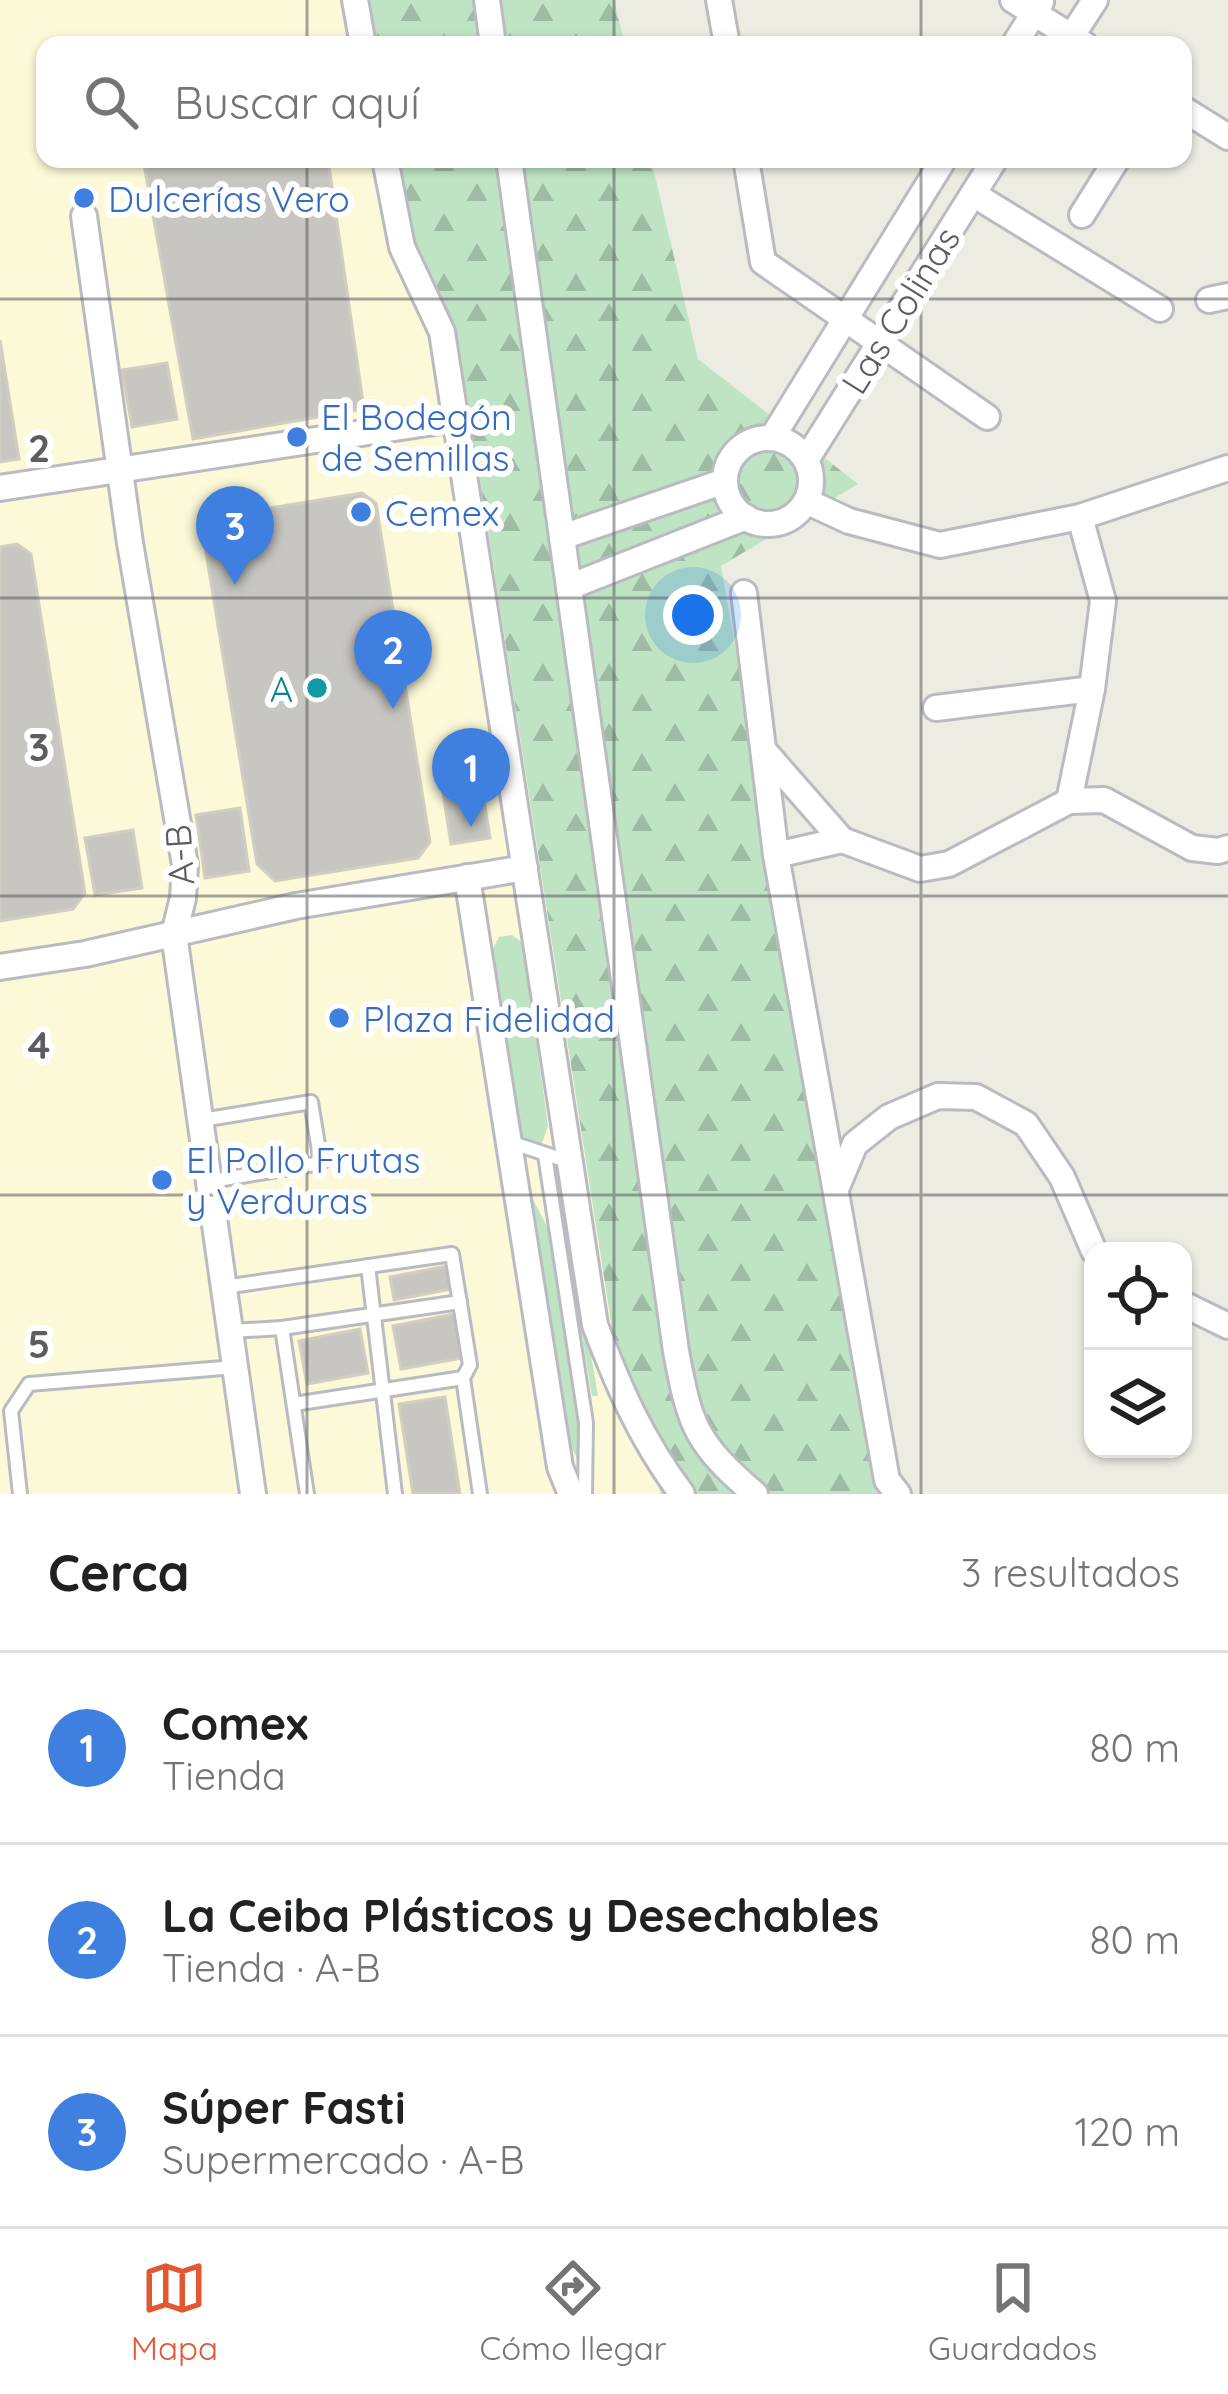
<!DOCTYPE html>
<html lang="es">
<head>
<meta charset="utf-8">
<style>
	body { margin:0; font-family:Quicksand,sans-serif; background:#f6f6f6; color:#202124 }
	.controls { position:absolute; right:36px; bottom:36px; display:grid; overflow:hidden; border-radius:24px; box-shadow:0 3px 9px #0004 }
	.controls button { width:108px; height:108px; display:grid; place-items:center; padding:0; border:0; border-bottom:3px solid #e0e0e0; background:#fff; color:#202124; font:60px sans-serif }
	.you { position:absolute; left:693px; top:615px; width:42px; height:42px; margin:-30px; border:9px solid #fff; border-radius:50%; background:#1a73e8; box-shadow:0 0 0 18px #1a73e833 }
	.badge { display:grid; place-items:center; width:78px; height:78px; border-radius:50%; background:#e25833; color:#fff; font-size:39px; font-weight:700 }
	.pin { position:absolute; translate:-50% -99px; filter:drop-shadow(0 3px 6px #0008) }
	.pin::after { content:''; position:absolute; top:63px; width:42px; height:36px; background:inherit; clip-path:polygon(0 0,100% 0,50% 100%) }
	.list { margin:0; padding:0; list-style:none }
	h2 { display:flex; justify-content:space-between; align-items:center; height:156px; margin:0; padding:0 48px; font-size:51px }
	h2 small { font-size:39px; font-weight:400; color:#757577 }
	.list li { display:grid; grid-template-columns:78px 1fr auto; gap:36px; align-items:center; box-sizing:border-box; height:192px; padding:0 48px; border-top:3px solid #e0e0e0 }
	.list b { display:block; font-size:45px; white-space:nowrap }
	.list p { margin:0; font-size:39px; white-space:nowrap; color:#757577 }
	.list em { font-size:39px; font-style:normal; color:#757577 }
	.icon { flex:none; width:66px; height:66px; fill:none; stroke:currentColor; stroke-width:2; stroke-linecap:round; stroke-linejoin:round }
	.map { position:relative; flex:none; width:1228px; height:1494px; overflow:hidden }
	.search { position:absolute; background:#fff; box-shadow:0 3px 9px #0004; left:36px; right:36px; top:36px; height:132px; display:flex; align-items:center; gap:30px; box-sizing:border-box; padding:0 42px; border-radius:24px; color:#757577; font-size:45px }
	.sheet { height:732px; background:#fff }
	nav { display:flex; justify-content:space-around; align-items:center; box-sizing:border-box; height:168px; border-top:3px solid #e0e0e0; background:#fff; font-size:33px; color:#757577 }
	nav a { display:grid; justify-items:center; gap:6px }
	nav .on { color:#e25833 }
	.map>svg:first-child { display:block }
	.commercial { fill:#fcf9d8 }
	.green { fill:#bfe4c4 }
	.forest { fill:url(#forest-firs) }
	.building { fill:#c8c6c0; stroke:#d1cec1; stroke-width:3 }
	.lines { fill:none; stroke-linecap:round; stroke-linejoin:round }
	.lane-casing { stroke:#babbc1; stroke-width:18 }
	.street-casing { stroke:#babbc1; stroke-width:30 }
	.lane { stroke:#fff; stroke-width:12 }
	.street { stroke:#fff; stroke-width:24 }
	.grid { fill:none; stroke:#5b5d63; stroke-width:3; stroke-opacity:0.55 }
	.shop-dot { fill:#3f7fe0; stroke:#fff; stroke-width:4.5 }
	.culture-dot { fill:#0f9aa8; stroke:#fff; stroke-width:4.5 }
	.labels { text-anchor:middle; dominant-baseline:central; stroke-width:12; stroke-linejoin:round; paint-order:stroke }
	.shop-label { font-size:36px; fill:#366cbe; stroke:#fff; text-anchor:start }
	.street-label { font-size:36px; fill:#5b5d63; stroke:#fff }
	.culture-label { font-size:36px; fill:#0d838f; stroke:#fff; text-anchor:end }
	.grid-label { font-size:39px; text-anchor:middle; font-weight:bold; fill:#5b5d63; stroke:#fff; stroke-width:12; stroke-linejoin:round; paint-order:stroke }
</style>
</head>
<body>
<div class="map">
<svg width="1228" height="1494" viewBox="0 0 1228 1494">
	<defs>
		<pattern id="forest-firs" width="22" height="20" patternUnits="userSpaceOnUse" patternTransform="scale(3)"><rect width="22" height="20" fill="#bfe4c4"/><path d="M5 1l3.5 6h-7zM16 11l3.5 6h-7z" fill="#9ebca3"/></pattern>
	</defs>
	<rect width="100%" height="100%" fill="#edece2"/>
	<path class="commercial" d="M 0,0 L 367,0 L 374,45 L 45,45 L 45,159 L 390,159 L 402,242 L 466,390 L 616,1354 L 661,1494 L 0,1494 Z"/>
	<g class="green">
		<path d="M 512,935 L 523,943 L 548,1126 L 539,1152 L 518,1132 L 493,949 L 499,937 Z"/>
		<path d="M 525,1184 L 550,1232 L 587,1480 L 570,1444 Z"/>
		<path d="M 573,1252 L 598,1396 L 592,1396 L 569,1262 Z"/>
	</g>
	<g class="forest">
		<path d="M 367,0 L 614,0 L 625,45 L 374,45 Z"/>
		<path d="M 390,159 L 651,159 L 698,359 L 858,484 L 721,566 L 885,1494 L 661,1494 L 616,1354 L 466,390 L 402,242 Z"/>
	</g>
	<g class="building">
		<path d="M 143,159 L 328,159 L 364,409 L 193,439 Z"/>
		<path d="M 0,340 L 19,459 L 0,462 Z"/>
		<path d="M 167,363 L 177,419 L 132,427 L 122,370 Z"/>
		<path d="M 362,493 L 376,503 L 430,842 L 418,858 L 275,881 L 257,864 L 203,534 L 215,517 Z"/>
		<path d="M 17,544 L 31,554 L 85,893 L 73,909 L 0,921 L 0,547 Z"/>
		<path d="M 480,775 L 490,838 L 451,844 L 441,780 Z"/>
		<path d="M 240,808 L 249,871 L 205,878 L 196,815 Z"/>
		<path d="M 133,830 L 142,888 L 95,895 L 85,838 Z"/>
		<path d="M 447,1266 L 451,1289 L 394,1300 L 390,1277 Z"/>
		<path d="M 454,1314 L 462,1358 L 401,1369 L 393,1326 Z"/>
		<path d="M 360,1329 L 368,1373 L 307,1384 L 299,1341 Z"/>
		<path d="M 445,1397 L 460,1494 L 413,1494 L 399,1404 Z"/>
	</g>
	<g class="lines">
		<defs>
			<g id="lane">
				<path d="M 202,1120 L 311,1102 L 321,1163 L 211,1181"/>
				<path d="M 507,1141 L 570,1162"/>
				<path d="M 545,1155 L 586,1423 L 585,1494"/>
				<path d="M 368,1266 L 395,1494"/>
				<path d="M 224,1287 L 452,1254 L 470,1365 L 463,1378 L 480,1494"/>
				<path d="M 282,1328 L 307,1494"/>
				<path d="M 231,1331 L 282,1328 L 460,1302"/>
				<path d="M 294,1404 L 463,1378"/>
				<path d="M 20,1494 L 11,1411 L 29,1384 L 235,1367"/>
			</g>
			<g id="street">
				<path d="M 355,0 L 363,45"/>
				<path d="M 487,0 L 493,45"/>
				<path d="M 719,0 L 727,45"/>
				<path d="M 1013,0 L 1085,45"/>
				<path d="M 1014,45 L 1041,2"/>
				<path d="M 1066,45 L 1095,0"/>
				<path d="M 1183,109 L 1228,137"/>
				<path d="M 385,159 L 402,247 L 442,332 L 595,1325 C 619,1388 641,1439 682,1494"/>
				<path d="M 509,159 L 676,1351 C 690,1427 696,1443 755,1494"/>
				<path d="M 746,159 L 763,262 L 987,417"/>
				<path d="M 973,194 L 1160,309"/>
				<path d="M 1082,215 L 1117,159"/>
				<path d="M 84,216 L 130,543 L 185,865 L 183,898 L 174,934 L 253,1494"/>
				<path d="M 1209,300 L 1228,296"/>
				<path d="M 772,438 L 944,159"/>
				<circle cx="768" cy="481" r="43"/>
				<path d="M 806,460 L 995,159"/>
				<path d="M 0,488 L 454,419"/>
				<path d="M 806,501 L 849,521 L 940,545 L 1080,517 L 1228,468"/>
				<path d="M 562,537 L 725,481"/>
				<path d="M 569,587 L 746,517"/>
				<path d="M 744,593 L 776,855 L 887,1480 L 898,1494"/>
				<path d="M 936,708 L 1092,689"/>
				<path d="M 765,752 L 842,840 L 920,869 L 949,864 L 1069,801 L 1104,800 L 1192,848 L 1218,851 L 1228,848"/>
				<path d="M 1069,801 L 1092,689 L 1103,601 L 1080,517"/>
				<path d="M 776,855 L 842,840"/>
				<path d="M 467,877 L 560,1467 L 571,1494"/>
				<path d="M 0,967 L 85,954 L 296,906 L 525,868"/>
				<path d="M 836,1189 L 855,1144 L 889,1117 L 938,1096 L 976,1097 L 1026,1124 L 1062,1177 L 1094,1251"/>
				<path d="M 1183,1304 L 1228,1326"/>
			</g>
		</defs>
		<use href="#lane" class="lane-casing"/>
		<use href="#street" class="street-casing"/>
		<use href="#lane" class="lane"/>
		<use href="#street" class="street"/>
	</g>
	<path class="grid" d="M 307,0 L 307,45M 614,0 L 614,45M 921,0 L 921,45M 307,159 L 307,1494M 614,159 L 614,1494M 921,159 L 921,1494M 0,299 L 1228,299M 0,598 L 1228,598M 0,896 L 1228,896M 0,1195 L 1228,1195"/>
	<g class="shop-dot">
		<circle cx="84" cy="198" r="12"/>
		<circle cx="297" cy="437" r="12"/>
		<circle cx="361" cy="512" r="12"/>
		<circle cx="339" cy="1018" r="12"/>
		<circle cx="162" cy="1180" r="12"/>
	</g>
	<circle class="culture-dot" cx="317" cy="688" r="12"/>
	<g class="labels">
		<g class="shop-label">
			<text x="108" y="198">Dulcerías Vero</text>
			<text x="321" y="416">El Bodegón<tspan x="321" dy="41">de Semillas</tspan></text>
			<text x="385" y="512">Cemex</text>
			<text x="363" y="1018">Plaza Fidelidad</text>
			<text x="186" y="1159">El Pollo Frutas<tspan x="186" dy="41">y Verduras</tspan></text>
		</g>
		<g class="street-label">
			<text transform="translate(900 310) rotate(-58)">Las Colinas</text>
			<text transform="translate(179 855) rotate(-94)">A-B</text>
		</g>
		<g class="culture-label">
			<text x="293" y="688">A</text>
		</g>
	</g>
	<g class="grid-label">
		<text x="39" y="462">2</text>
		<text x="39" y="761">3</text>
		<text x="39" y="1059">4</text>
		<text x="39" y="1358">5</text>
	</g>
</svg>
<div class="controls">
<button><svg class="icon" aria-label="locate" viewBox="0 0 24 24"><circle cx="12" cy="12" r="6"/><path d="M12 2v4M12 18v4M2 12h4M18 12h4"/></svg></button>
<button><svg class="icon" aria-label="layers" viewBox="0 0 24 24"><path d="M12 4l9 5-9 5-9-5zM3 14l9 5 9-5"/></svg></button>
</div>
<div class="you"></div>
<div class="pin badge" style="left:471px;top:827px;background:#3f7fe0">1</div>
<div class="pin badge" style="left:393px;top:709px;background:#3f7fe0">2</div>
<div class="pin badge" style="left:235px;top:585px;background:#3f7fe0">3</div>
<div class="search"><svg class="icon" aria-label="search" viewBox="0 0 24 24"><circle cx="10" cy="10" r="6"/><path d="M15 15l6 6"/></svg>Buscar aquí</div>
</div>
<section class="sheet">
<h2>Cerca<small>3 resultados</small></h2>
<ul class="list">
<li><span class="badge" style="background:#3f7fe0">1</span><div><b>Comex</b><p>Tienda</p></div><em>80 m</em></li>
<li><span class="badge" style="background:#3f7fe0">2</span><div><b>La Ceiba Plásticos y Desechables</b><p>Tienda · A-B</p></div><em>80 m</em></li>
<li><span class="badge" style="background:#3f7fe0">3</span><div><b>Súper Fasti</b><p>Supermercado · A-B</p></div><em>120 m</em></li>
</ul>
</section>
<nav>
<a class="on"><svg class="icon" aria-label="map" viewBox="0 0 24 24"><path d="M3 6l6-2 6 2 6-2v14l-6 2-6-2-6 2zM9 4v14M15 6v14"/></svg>Mapa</a>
<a><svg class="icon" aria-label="directions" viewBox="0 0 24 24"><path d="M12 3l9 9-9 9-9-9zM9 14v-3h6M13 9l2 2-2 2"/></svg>Cómo llegar</a>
<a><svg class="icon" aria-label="saved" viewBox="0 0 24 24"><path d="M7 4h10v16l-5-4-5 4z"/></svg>Guardados</a>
</nav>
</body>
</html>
